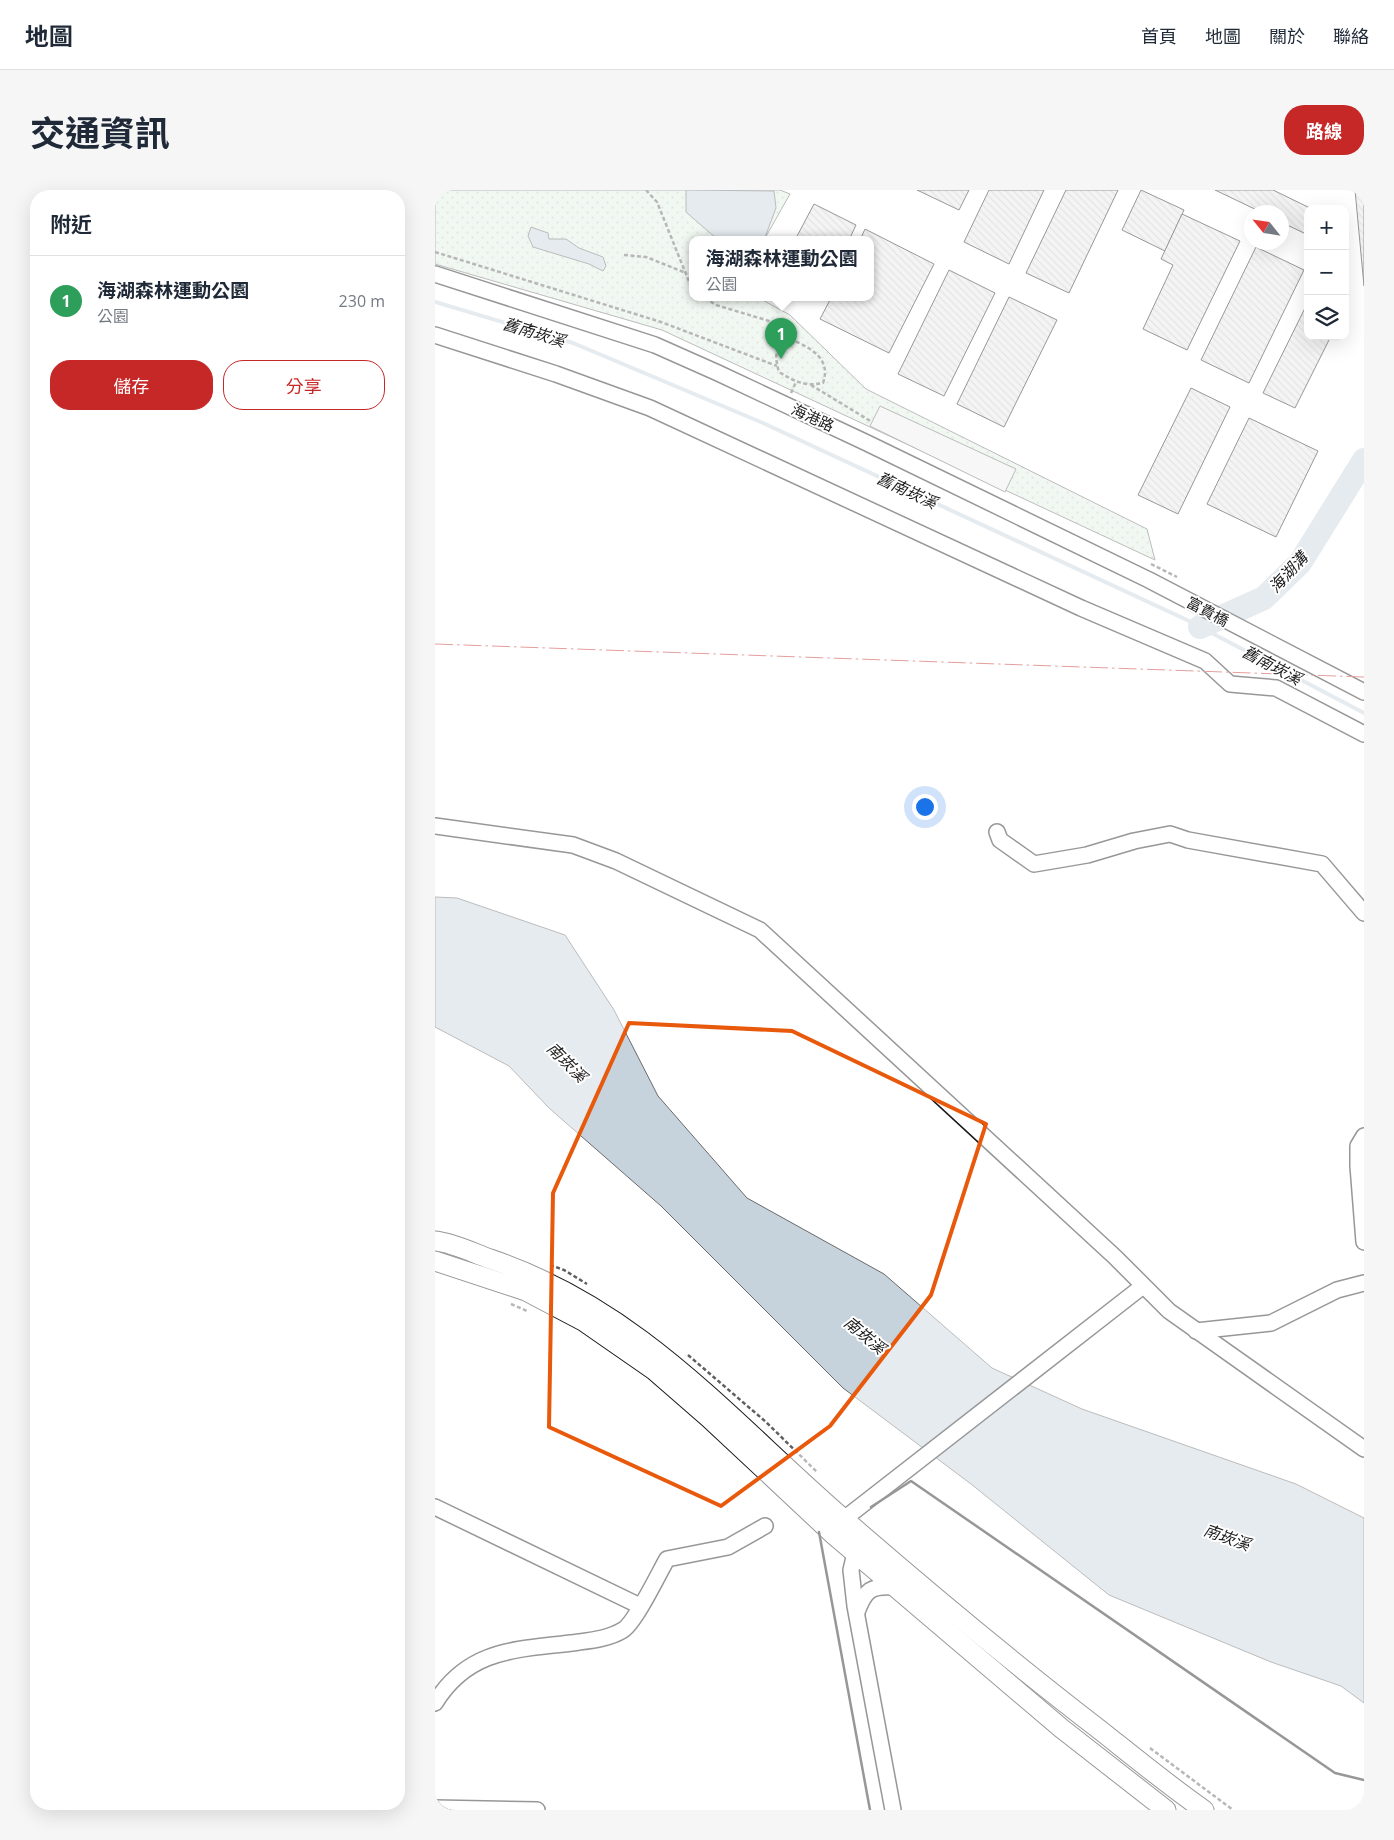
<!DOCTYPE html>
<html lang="zh-TW">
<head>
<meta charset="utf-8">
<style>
	body { margin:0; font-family:"Open Sans","Noto Sans TC",sans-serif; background:#f6f6f7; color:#1f2937 }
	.controls { position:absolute; right:15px; top:15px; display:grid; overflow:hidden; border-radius:10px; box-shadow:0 5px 20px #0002 }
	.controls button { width:45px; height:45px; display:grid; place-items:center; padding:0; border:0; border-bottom:1px solid #e0e1e3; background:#fff; color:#1f2937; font:25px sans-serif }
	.compass { position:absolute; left:809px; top:15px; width:45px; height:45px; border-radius:50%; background:#fff; box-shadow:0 5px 20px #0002; rotate:300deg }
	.you { position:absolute; left:489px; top:616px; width:18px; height:18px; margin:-12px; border:4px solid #fff; border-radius:50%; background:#1a73e8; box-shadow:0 0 0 8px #1a73e833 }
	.badge { display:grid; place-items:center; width:32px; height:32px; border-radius:50%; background:#c62828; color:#fff; font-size:16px; font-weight:700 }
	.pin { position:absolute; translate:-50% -41px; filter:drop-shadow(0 1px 2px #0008) }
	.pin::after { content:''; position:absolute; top:26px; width:18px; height:15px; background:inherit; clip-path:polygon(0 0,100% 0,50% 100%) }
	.popup { position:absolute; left:254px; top:46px; width:185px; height:65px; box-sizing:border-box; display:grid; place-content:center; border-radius:10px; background:#fff; filter:drop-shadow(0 1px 4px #0005); font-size:16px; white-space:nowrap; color:#747a83 }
	.popup b { font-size:19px; color:#1f2937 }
	.popup::after { content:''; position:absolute; left:50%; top:100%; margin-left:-10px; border:10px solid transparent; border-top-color:#fff }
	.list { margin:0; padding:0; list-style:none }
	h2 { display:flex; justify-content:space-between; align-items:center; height:65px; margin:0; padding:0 20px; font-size:21px }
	h2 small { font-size:16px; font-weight:400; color:#747a83 }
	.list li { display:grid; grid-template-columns:32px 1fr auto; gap:15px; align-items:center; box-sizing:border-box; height:90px; padding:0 20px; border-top:1px solid #e0e1e3 }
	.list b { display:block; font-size:19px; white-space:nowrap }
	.list p { margin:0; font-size:16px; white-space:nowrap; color:#747a83 }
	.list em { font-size:16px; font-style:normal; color:#747a83 }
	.actions { display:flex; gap:10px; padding:15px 20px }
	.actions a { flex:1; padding:11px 0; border:1px solid #c62828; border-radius:20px; text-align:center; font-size:18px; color:#c62828 }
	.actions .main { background:#c62828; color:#fff }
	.icon { flex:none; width:28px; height:28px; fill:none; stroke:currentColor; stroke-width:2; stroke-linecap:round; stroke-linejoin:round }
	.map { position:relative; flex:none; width:929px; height:1620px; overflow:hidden; border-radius:20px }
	header { display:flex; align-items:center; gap:30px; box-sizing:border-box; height:70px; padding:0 25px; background:#fff; border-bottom:1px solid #e0e1e3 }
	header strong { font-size:24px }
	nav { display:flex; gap:28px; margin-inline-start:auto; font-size:18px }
	.intro { display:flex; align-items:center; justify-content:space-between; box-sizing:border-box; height:120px; padding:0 30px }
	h1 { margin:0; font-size:35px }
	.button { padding:12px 22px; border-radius:20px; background:#c62828; color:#fff; font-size:18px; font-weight:700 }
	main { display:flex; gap:30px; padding:0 30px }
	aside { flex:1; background:#fff; border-radius:20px; box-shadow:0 5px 20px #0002 }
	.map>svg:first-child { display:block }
	.park { fill:url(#park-dots); stroke:#6a6a6a }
	.parking { fill:#ededed; stroke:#6a6a6a }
	.water { fill:#c6d2dc; stroke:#6a6a6a }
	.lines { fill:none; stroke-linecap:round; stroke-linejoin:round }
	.stream { stroke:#c6d2dc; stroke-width:4 }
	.river { stroke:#c6d2dc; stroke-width:24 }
	.building { fill:url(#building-back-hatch); stroke:#1a1a1a }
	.minor-casing { stroke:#1a1a1a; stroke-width:18 }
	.major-casing { stroke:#1a1a1a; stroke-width:21 }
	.path { stroke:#5f5f5f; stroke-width:2.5; stroke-dasharray:4 2.5; stroke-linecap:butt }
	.minor { stroke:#fff; stroke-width:15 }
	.major { stroke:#fff; stroke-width:19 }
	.wall { stroke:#1a1a1a; stroke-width:2.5 }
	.power { stroke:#c62828; stroke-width:1; stroke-dasharray:18 4 2.5 4; stroke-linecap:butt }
	.marked { fill:none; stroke:#e8590c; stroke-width:4; stroke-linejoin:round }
	.labels { text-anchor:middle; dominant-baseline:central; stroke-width:4; stroke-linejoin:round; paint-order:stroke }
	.street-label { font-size:15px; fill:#1a1a1a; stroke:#fff }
	.water-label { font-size:16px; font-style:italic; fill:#1a1a1a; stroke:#fff }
</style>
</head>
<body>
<header>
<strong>地圖</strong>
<nav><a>首頁</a><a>地圖</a><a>關於</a><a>聯絡</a></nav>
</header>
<div class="intro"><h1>交通資訊</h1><a class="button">路線</a></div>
<main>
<aside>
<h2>附近<small></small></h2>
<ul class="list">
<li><span class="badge" style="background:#2e9e5b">1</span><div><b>海湖森林運動公園</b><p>公園</p></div><em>230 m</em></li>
</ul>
<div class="actions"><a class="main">儲存</a><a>分享</a></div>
</aside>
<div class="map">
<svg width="929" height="1620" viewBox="0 0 929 1620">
	<defs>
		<pattern id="park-dots" width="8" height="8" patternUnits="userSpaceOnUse" patternTransform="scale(1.25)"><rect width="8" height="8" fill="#e0efe3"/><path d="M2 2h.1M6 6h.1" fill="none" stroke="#c0ccc2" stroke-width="1.8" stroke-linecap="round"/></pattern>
		<pattern id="building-back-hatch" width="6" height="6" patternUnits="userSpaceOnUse" patternTransform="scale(1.25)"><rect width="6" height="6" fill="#e6e6e6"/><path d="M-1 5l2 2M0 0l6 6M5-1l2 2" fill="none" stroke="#c5c5c5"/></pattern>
	</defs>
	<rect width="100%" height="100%" fill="#fff"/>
	<path class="park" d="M 0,0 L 345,0 L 355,4 L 329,50 L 257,50 L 257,108 L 324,108 L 355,125 L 431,199 L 712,339 L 720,370 L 227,140 L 0,74 Z"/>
	<path class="parking" d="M 445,216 L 581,279 L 570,302 L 435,236 Z"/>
	<g class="water">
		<path d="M 251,0 L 339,1 L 341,18 L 329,50 L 282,49 L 251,22 Z"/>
		<path d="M 96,37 L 113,43 L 114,49 L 131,49 L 144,58 L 168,67 L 171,76 L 168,81 L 154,74 L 98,57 L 93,46 Z"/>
		<path d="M 0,707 L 22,708 L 130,745 L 179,820 L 223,906 L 312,1008 L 449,1084 L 557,1178 L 647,1219 L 861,1294 L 929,1328 L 929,1513 L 906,1496 L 836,1472 L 674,1405 L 536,1294 L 408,1198 L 226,1016 L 114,918 L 74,876 L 0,837 Z"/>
	</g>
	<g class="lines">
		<path class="stream" d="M 0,112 L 138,153 L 328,233 L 752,430 L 929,523"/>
		<path class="river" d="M 765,437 L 829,408 L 865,373 L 929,270"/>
	</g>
	<g class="building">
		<path d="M 482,0 L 534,0 L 524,20 Z"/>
		<path d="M 554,0 L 609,0 L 574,74 L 529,52 Z"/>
		<path d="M 631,0 L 683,0 L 634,103 L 591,83 Z"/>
		<path d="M 706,0 L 749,20 L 730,61 L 687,40 Z"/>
		<path d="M 780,0 L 838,0 L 877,19 L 873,19 L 873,45 L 846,32 L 846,22 L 826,22 Z"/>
		<path d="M 920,0 L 929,0 L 929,96 Z"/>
		<path d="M 379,14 L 421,35 L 414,50 L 360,50 Z"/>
		<path d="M 747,24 L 805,51 L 752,160 L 708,139 L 738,75 L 726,69 Z"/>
		<path d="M 430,39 L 499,74 L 454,163 L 385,129 L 396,108 L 435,108 L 435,50 L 425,50 Z"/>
		<path d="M 821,57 L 869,80 L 814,193 L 766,170 Z"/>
		<path d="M 514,80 L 560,103 L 509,206 L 463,184 Z"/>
		<path d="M 574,107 L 622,130 L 569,237 L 522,214 Z"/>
		<path d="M 873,112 L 873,146 L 896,146 L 860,218 L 828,203 Z"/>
		<path d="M 756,198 L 795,217 L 743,324 L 703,305 Z"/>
		<path d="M 814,228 L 883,261 L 841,347 L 772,314 Z"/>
	</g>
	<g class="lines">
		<defs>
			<g id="minor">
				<path d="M 0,84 L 220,155 L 283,183 L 432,253 L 714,390 L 929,502"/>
				<path d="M 0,145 L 121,184 L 215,218 L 646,418 L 770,471 L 795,494 L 841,498 L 929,544"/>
				<path d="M 0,636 L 138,655 L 181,671 L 325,740 L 680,1067 L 734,1121 L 929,1259"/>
				<path d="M 562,642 L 565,650 L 599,674 L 652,665 L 699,651 L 735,644 L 753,650 L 887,674 L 929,723"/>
				<path d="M 929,946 L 923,956 L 923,976 L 929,1052"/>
				<path d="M 761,1141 L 836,1133 L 902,1100 L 929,1093"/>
				<path d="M 0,1317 L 205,1416"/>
				<path d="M 404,1337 L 409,1329 L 708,1096"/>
				<path d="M 417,1354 L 420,1363 L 416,1380 L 420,1416 L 458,1620"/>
				<path d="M 422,1422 C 430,1400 436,1395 460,1397"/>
				<path d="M 0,1513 C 35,1456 86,1460 144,1452 C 159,1450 175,1448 188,1440 C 200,1433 224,1383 232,1369 L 293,1357 L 330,1336"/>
				<path d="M 0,1618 L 102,1620"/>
			</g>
			<g id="major">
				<path d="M 0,1051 C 19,1053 38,1063 55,1069 C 206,1120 295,1231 411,1331 C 494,1403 578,1473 665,1540 C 699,1567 733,1595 769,1620"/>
				<path d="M 0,1071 L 91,1101 L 148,1131 L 220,1181 L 274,1228 L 399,1345 L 626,1538 L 731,1620"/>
			</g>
		</defs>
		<use href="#minor" class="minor-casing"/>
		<use href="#major" class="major-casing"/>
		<g class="path">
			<path d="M 211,0 L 222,12 L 257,99"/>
			<path d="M 0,62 L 226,132 L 342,176"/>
			<path d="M 189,65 L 211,67 L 251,83"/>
			<path d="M 270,108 L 281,115 L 341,133 L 355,149"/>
			<path d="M 355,149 C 374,157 397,168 388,193 C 370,197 359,191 344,182 C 340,168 338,156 355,149 Z"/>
			<path d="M 376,195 L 437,232"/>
			<path d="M 356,203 L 361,192"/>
			<path d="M 716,374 L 742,387"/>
			<path d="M 115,1075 L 129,1080 L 152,1094"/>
			<path d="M 76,1114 L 92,1121"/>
			<path d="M 253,1165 L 331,1232 L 382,1282"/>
			<path d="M 715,1558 L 798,1620"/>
		</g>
		<use href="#minor" class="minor"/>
		<use href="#major" class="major"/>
		<g class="wall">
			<path d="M 436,1317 L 476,1291 L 900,1583 L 929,1590"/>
			<path d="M 384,1342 L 435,1620"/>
		</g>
		<path class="power" d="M 0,454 L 929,487"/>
	</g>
	<path d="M0 0H929V1620H0ZM 194,833 L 357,841 L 551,934 L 496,1105 L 395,1236 L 286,1316 L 114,1237 L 118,1003 Z" fill="#fff" fill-opacity=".55" fill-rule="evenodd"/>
	<path class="marked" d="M 194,833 L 357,841 L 551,934 L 496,1105 L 395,1236 L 286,1316 L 114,1237 L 118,1003 Z"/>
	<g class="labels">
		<g class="street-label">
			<text transform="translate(378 227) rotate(25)">海港路</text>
			<text transform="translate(773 421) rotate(28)">富貴橋</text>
		</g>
		<g class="water-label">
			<text transform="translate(99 142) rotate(17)">舊南崁溪</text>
			<text transform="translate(472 300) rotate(25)">舊南崁溪</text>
			<text transform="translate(853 382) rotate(-47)">海湖溝</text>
			<text transform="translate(837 475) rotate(28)">舊南崁溪</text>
			<text transform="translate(132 872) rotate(45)">南崁溪</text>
			<text transform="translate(430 1145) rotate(40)">南崁溪</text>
			<text transform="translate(792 1347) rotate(20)">南崁溪</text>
		</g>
	</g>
</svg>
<div class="controls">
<button>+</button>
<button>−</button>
<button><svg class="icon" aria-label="layers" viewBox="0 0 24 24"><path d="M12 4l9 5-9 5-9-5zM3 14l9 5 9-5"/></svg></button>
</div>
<svg class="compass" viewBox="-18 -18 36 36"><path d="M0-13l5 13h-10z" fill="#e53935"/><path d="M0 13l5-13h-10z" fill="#747a83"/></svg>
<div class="you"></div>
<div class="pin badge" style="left:346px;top:169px;background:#2e9e5b">1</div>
<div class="popup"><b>海湖森林運動公園</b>公園</div>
</div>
</main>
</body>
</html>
